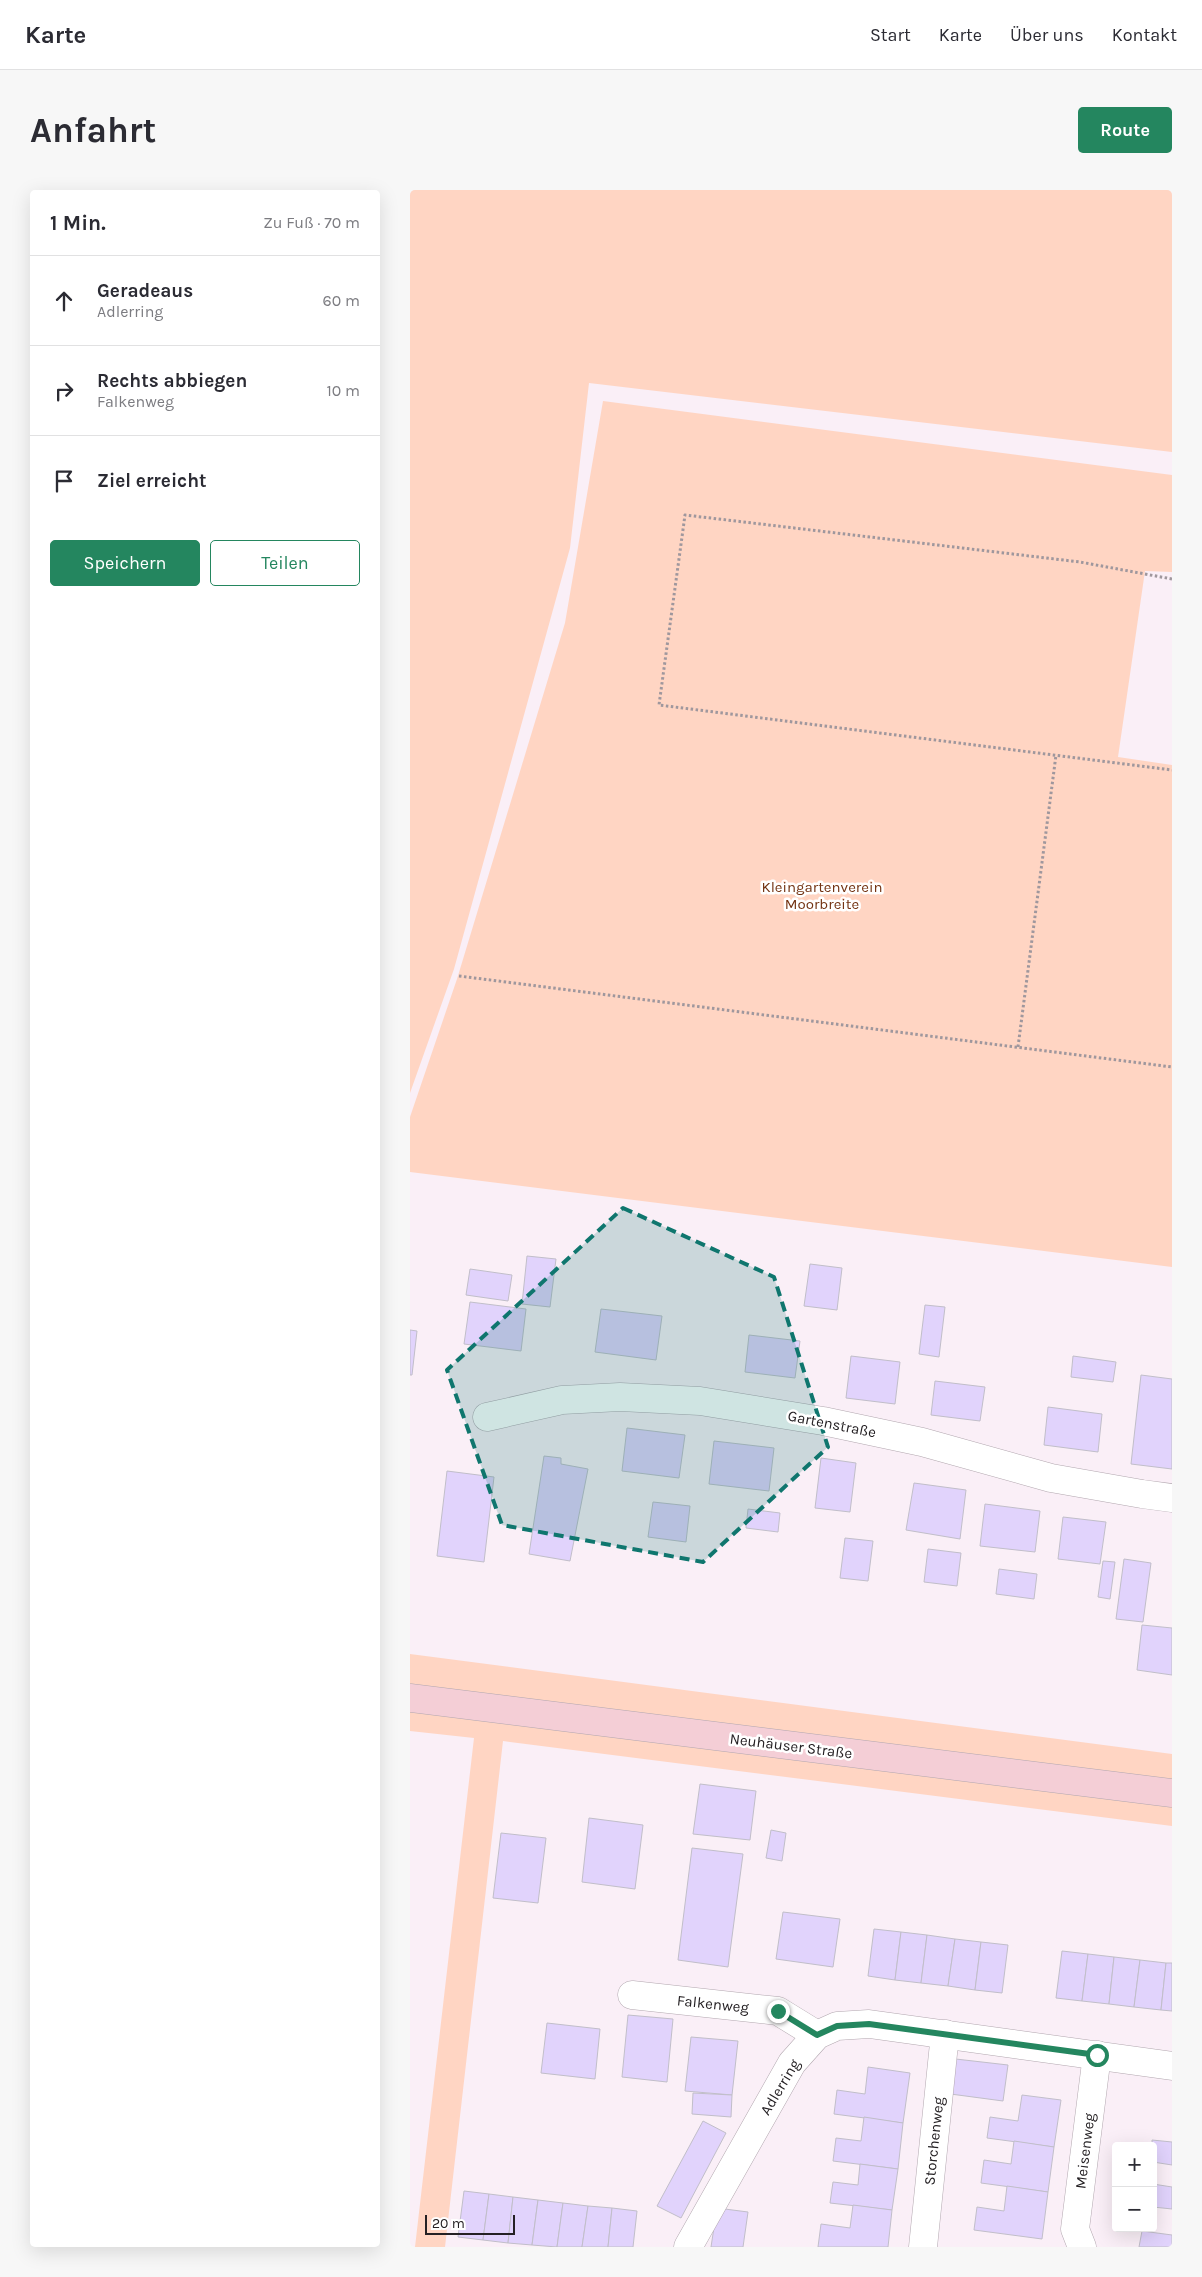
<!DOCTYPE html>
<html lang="de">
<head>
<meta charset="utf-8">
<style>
	body { margin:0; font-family:Karla,sans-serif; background:#f7f7f7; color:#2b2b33 }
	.controls { position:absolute; right:15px; bottom:15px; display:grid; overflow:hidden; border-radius:5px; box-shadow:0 5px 20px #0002 }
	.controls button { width:45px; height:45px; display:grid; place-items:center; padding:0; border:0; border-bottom:1px solid #e1e1e2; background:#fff; color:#2b2b33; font:25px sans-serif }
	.scale { position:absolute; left:15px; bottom:12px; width:90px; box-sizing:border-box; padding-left:5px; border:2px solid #252124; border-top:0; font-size:14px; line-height:18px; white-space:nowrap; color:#252124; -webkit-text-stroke:4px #fff; paint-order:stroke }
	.stop { position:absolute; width:15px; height:15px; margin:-11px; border:4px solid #24865f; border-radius:50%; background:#fff }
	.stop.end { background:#24865f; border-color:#fff; box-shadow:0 1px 5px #0008 }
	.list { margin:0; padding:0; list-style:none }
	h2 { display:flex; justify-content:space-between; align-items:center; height:65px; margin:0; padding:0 20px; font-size:21px }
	h2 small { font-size:16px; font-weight:400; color:#7c7c81 }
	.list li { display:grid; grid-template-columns:32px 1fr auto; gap:15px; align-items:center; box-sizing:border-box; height:90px; padding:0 20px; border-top:1px solid #e1e1e2 }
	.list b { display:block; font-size:19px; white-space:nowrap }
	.list p { margin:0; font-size:16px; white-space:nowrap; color:#7c7c81 }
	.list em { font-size:16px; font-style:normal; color:#7c7c81 }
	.actions { display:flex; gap:10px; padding:15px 20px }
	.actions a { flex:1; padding:11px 0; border:1px solid #24865f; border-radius:5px; text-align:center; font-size:18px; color:#24865f }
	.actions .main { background:#24865f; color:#fff }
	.icon { flex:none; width:28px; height:28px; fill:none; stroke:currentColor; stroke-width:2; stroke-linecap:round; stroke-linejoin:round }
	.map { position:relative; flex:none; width:762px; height:2057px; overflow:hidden; border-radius:5px }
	header { display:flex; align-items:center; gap:30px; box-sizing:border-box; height:70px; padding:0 25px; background:#fff; border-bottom:1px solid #e1e1e2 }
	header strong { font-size:24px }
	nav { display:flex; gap:28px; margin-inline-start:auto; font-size:18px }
	.intro { display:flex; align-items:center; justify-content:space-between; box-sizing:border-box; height:120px; padding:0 30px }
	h1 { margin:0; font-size:35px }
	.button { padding:12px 22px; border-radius:5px; background:#24865f; color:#fff; font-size:18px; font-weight:700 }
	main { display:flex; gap:30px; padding:0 30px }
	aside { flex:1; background:#fff; border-radius:5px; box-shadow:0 5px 20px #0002 }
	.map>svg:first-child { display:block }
	.green { fill:#ffd5c3 }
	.building { fill:#e1d3fc; stroke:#c1bec9 }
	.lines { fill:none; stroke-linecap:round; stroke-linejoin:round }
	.minor-casing { stroke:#b2a7af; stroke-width:29 }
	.secondary-casing { stroke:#b2a7af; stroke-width:29 }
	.path { stroke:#9f979d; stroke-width:3; stroke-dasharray:2.5 2.5; stroke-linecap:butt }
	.minor { stroke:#fff; stroke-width:28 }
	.secondary { stroke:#f4ced6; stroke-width:28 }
	.route { stroke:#24865f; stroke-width:6 }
	.marked { fill:#0f766e; fill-opacity:0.2; stroke:#0f766e; stroke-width:4; stroke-dasharray:10 6; stroke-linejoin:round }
	.labels { text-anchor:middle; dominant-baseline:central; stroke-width:5; stroke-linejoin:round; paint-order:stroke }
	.park-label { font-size:15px; fill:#733312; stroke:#fff }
	.street-label { font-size:15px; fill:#252124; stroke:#fff }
</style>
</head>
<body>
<header>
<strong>Karte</strong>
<nav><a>Start</a><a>Karte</a><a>Über uns</a><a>Kontakt</a></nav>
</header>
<div class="intro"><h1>Anfahrt</h1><a class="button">Route</a></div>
<main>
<aside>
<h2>1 Min.<small>Zu Fuß · 70 m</small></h2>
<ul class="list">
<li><svg class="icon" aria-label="ahead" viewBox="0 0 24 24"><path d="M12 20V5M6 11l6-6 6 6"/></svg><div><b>Geradeaus</b><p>Adlerring</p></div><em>60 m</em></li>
<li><svg class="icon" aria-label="right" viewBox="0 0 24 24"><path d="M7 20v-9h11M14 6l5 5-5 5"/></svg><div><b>Rechts abbiegen</b><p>Falkenweg</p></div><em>10 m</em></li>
<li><svg class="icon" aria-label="arrive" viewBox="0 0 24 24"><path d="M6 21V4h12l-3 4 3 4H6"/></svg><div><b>Ziel erreicht</b></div></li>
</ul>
<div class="actions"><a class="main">Speichern</a><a>Teilen</a></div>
</aside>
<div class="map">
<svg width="762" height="2057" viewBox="0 0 762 2057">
	<rect width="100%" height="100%" fill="#faeff7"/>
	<g class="green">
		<path d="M 0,0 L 762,0 L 762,262 L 179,193 L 160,358 L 44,779 L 0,903 Z"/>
		<path d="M 193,211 L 762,285 L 762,382 L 735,381 L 708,567 L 762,575 L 762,1077 L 0,982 L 0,927 L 47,789 L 155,433 Z"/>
		<path d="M 0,1464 L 762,1564 L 762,1636 L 93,1551 L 35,2057 L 5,2057 L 64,1548 L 0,1541 Z"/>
	</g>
	<g class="building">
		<path d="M 117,1066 L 146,1069 L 140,1117 L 112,1114 Z"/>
		<path d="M 400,1074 L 432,1078 L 427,1120 L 394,1116 Z"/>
		<path d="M 60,1079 L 102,1085 L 98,1111 L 56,1105 Z"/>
		<path d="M 60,1112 L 116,1119 L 111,1161 L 54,1154 Z"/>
		<path d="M 515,1115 L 535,1117 L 529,1167 L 509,1164 Z"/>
		<path d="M 191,1119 L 252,1126 L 246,1170 L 185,1162 Z"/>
		<path d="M 0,1140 L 7,1141 L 2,1185 L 0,1185 Z"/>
		<path d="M 339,1145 L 390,1151 L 385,1188 L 335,1182 Z"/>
		<path d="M 441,1166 L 490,1172 L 485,1214 L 436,1208 Z"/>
		<path d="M 663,1166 L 706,1172 L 703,1192 L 661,1187 Z"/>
		<path d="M 731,1185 L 762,1189 L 762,1279 L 721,1274 Z"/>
		<path d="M 525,1191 L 575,1197 L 570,1231 L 521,1225 Z"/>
		<path d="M 638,1217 L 692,1224 L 688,1262 L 634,1255 Z"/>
		<path d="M 217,1238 L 275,1245 L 269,1288 L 212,1281 Z"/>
		<path d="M 304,1251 L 364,1258 L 359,1301 L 299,1294 Z"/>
		<path d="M 134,1266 L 151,1268 L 151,1274 L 178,1279 L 160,1371 L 119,1364 Z"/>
		<path d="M 411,1268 L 446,1273 L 440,1322 L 405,1318 Z"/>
		<path d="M 37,1281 L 84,1287 L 74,1372 L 27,1366 Z"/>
		<path d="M 504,1293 L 556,1300 L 550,1349 L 496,1340 Z"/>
		<path d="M 243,1312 L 280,1316 L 276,1352 L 238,1347 Z"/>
		<path d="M 575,1314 L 630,1321 L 625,1362 L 570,1356 Z"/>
		<path d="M 338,1319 L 370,1323 L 368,1342 L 336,1338 Z"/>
		<path d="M 653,1327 L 696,1332 L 690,1374 L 648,1369 Z"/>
		<path d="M 435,1348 L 463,1351 L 458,1391 L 430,1388 Z"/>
		<path d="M 518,1359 L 551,1363 L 547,1396 L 514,1392 Z"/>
		<path d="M 714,1369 L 741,1373 L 733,1432 L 706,1429 Z"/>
		<path d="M 693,1371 L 705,1372 L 700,1409 L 688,1407 Z"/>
		<path d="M 589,1379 L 627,1384 L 624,1409 L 586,1404 Z"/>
		<path d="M 732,1435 L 762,1438 L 762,1485 L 727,1480 Z"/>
		<path d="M 290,1594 L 346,1601 L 340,1650 L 283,1644 Z"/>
		<path d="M 179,1628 L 233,1635 L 225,1699 L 172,1692 Z"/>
		<path d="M 361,1640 L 376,1643 L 372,1671 L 356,1668 Z"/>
		<path d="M 91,1643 L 136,1648 L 128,1713 L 83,1708 Z"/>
		<path d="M 282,1658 L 333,1664 L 318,1777 L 268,1770 Z"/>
		<path d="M 373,1722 L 430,1729 L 423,1777 L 366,1769 Z"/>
		<path d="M 464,1739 L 491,1742 L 485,1790 L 458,1786 Z"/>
		<path d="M 491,1742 L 517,1745 L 511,1793 L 485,1790 Z"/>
		<path d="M 517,1745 L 545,1749 L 538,1796 L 511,1793 Z"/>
		<path d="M 545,1749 L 571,1752 L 565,1800 L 538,1796 Z"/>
		<path d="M 571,1752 L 598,1755 L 592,1803 L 565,1800 Z"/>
		<path d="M 652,1761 L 678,1764 L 672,1811 L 646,1808 Z"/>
		<path d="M 678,1764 L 704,1767 L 699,1814 L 672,1811 Z"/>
		<path d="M 704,1767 L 730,1770 L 724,1817 L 699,1814 Z"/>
		<path d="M 730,1770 L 756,1773 L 751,1820 L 724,1817 Z"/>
		<path d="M 756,1773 L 762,1773 L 762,1821 L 751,1820 Z"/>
		<path d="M 218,1825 L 263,1829 L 257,1892 L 212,1887 Z"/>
		<path d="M 137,1833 L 190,1839 L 185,1889 L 131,1883 Z"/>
		<path d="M 281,1847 L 328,1851 L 322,1905 L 275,1901 Z"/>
		<path d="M 537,1868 L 598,1875 L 593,1911 L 533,1903 Z"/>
		<path d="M 458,1877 L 500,1883 L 493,1933 L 424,1924 L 427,1900 L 455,1904 Z"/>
		<path d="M 283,1903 L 322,1905 L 321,1927 L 282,1924 Z"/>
		<path d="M 612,1905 L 651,1910 L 644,1957 L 577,1948 L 580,1927 L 608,1931 Z"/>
		<path d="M 454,1927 L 493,1933 L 488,1979 L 423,1971 L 426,1948 L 451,1951 Z"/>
		<path d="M 293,1931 L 316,1943 L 271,2028 L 247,2016 Z"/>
		<path d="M 742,1950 L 762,1952 L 762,1975 L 743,1972 Z"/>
		<path d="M 604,1951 L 644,1957 L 638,2002 L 571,1993 L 574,1970 L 601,1974 Z"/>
		<path d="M 450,1974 L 488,1979 L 482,2020 L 420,2013 L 423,1992 L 448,1995 Z"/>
		<path d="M 743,1994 L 762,1997 L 762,2019 L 743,2017 Z"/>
		<path d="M 597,1996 L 638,2002 L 632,2049 L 564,2040 L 567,2017 L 594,2021 Z"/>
		<path d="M 54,2001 L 79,2004 L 73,2050 L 48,2047 Z"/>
		<path d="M 79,2004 L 103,2007 L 98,2053 L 73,2050 Z"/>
		<path d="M 103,2007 L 128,2010 L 122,2055 L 98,2053 Z"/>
		<path d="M 128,2010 L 153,2013 L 147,2057 L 122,2055 Z"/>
		<path d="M 153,2013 L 178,2016 L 172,2057 L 147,2057 Z"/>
		<path d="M 443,2015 L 482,2020 L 478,2057 L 408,2057 L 411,2034 L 440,2038 Z"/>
		<path d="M 178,2016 L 202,2018 L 198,2057 L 172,2057 Z"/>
		<path d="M 202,2018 L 227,2021 L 223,2057 L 198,2057 Z"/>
		<path d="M 307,2018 L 338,2022 L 333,2057 L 301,2057 Z"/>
		<path d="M 732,2041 L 762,2045 L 762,2057 L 729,2057 Z"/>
	</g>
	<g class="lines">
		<defs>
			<g id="minor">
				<path d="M 77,1227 L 152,1210 L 210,1207 L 290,1211 L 413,1231 L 512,1252 L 641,1288 L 732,1304 L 762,1308"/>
				<path d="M 222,1805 L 368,1821 L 407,1845"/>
				<path d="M 278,2057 L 382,1873 L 407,1845 L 427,1836 L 459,1834 L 762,1876"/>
				<path d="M 513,2057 L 535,1844"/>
				<path d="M 672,2057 L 665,2039 L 687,1865"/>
			</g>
			<path id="secondary" d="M 0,1508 L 762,1603"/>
		</defs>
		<use href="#minor" class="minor-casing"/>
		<use href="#secondary" class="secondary-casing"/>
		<g class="path">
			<path d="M 762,389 L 670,372 L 275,325 L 249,515 L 762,580"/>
			<path d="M 49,786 L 762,877"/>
			<path d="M 608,857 L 646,565"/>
		</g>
		<use href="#minor" class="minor"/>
		<use href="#secondary" class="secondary"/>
	</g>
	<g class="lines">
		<path class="route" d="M 368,1821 L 407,1845 L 427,1836 L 459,1834 L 687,1865"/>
	</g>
	<path class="marked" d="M 213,1018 L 364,1087 L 418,1257 L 293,1372 L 92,1335 L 37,1180 Z"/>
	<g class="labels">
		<g class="park-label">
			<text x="412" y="697">Kleingartenverein<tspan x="412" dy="17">Moorbreite</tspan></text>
		</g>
		<g class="street-label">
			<text transform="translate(422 1234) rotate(11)">Gartenstraße</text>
			<text transform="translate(381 1556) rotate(7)">Neuhäuser Straße</text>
			<text transform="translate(303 1814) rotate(6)">Falkenweg</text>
			<text transform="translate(370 1897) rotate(-59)">Adlerring</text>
			<text transform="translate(524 1951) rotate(-84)">Storchenweg</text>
			<text transform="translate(675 1961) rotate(-83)">Meisenweg</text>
		</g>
	</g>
</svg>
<div class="controls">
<button>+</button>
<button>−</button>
</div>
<div class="scale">20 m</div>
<div class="stop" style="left:687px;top:1865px"></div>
<div class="stop end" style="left:368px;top:1821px"></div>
</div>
</main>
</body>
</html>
